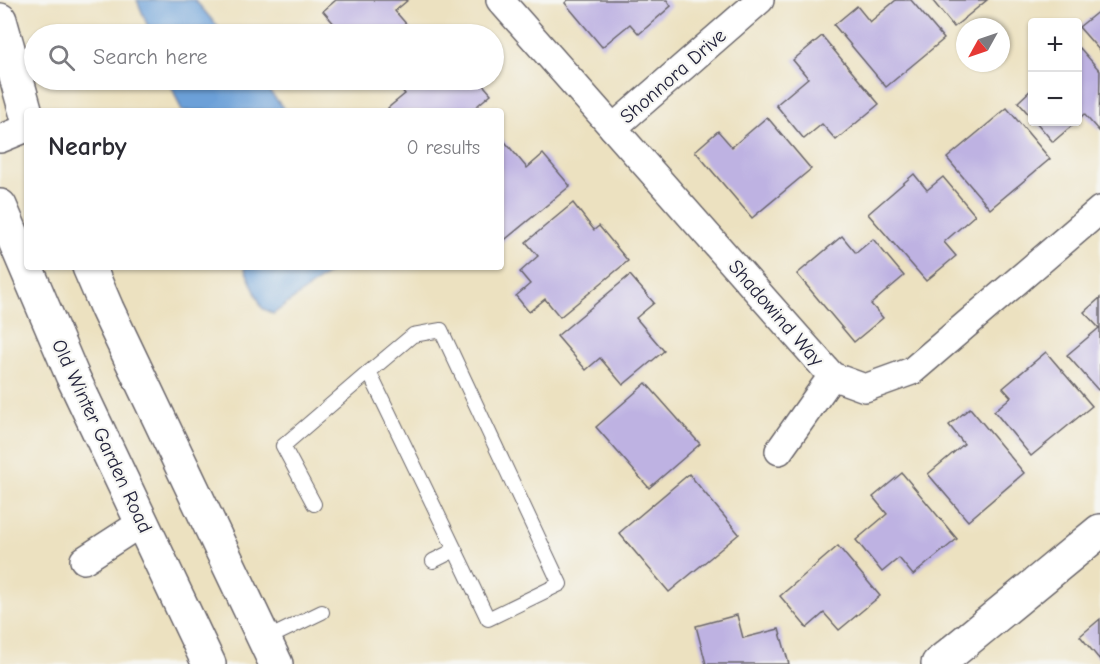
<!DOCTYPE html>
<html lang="en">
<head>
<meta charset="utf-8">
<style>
	body { margin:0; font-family:"Comic Neue",sans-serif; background:#f7f7f7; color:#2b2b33 }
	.controls { position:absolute; right:18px; top:18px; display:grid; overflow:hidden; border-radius:6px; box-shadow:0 2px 4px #0004 }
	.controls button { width:54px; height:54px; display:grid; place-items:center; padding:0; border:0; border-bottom:2px solid #e1e1e2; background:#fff; color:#2b2b33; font:30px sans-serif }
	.compass { position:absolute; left:956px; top:18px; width:54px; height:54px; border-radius:50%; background:#fff; box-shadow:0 2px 4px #0004; rotate:230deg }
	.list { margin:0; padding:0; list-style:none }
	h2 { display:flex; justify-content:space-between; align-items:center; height:78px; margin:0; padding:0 24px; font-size:26px }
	h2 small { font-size:20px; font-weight:400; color:#7c7c81 }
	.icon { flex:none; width:33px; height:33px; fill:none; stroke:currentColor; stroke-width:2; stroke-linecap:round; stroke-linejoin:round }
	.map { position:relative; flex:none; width:1100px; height:664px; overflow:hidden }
	.search { position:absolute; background:#fff; box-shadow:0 2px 4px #0004; left:24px; top:24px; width:480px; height:66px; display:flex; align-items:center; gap:15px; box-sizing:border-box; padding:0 21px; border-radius:33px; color:#7c7c81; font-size:22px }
	.panel { position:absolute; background:#fff; box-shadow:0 2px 4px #0004; left:24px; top:108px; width:480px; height:162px; border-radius:6px }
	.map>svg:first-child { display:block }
	.water { fill:#6ca0d8; stroke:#47618a; stroke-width:1.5 }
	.building { fill:#beb2e2 }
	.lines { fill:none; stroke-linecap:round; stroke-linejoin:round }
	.lane-casing { stroke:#69656a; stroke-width:16 }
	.street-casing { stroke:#69656a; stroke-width:30 }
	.secondary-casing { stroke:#69656a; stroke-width:36 }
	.lane { stroke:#fff; stroke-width:14 }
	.street { stroke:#fff; stroke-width:27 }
	.secondary { stroke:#fff; stroke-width:33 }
	.labels { text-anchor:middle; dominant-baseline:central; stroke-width:4.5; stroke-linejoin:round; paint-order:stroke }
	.street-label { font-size:20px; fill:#22223b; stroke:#f6f6f2 }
</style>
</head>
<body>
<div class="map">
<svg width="1100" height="664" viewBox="0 0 1100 664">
	<rect width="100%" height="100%" fill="#f6f6f2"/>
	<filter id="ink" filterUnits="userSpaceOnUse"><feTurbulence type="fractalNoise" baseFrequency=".0167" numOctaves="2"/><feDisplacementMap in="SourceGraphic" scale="12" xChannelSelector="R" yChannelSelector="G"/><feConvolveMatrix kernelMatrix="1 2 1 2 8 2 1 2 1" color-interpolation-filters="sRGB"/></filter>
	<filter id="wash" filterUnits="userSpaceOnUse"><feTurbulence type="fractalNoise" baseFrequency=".008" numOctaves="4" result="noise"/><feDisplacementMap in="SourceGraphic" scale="24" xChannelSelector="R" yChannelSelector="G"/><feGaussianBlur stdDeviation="1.35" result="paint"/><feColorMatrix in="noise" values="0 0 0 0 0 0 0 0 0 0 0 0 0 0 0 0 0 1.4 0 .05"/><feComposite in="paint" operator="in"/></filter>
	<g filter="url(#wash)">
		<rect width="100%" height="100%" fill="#ece1c0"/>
		<g class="water">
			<path d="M 137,0 L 195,0 L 224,34 L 151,34 Z"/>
			<path d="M 169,80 L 260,80 L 286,111 L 182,111 Z"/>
			<path d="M 244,267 L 337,267 L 273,314 L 262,308 Z"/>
		</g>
		<g id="blocks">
			<g class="building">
				<path d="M 336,0 L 408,0 L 395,11 L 415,34 L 343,34 L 323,11 Z"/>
				<path d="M 568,0 L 667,0 L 671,6 L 639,34 L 630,24 L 602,47 L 565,3 Z"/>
				<path d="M 896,0 L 911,0 L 944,39 L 886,87 L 834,25 L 857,6 L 870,22 Z"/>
				<path d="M 932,0 L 987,0 L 954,27 Z"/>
				<path d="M 1100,10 L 1100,51 L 1079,27 Z"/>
				<path d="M 822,36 L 879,104 L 836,140 L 822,124 L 804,139 L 776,105 L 808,78 L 793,60 Z"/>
				<path d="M 1080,48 L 1100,71 L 1099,131 L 1084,114 L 1078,120 L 1078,51 Z"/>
				<path d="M 394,80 L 479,80 L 491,94 L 471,111 L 390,111 L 388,108 L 405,94 Z"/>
				<path d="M 1032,89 L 1032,118 L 1018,102 Z"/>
				<path d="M 1007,108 L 1050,159 L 990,209 L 947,158 Z"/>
				<path d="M 767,117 L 811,169 L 752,218 L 695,151 L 718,131 L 732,147 Z"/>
				<path d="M 1036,122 L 1076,122 L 1053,142 Z"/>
				<path d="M 501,137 L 527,168 L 543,154 L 570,186 L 501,243 Z"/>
				<path d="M 914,174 L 927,190 L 943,177 L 975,215 L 944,242 L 956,256 L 926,281 L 868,214 Z"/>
				<path d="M 573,203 L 594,230 L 599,226 L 628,261 L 560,317 L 545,299 L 529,312 L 516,296 L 530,284 L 520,272 L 538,256 L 526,242 Z"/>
				<path d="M 842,236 L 856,253 L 873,239 L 904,276 L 871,304 L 883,318 L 854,342 L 797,274 Z"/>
				<path d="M 630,275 L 654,303 L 636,318 L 664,351 L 623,385 L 600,358 L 586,370 L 557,336 Z"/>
				<path d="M 1100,298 L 1100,388 L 1098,390 L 1067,355 L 1099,328 L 1084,312 Z"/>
				<path d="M 1046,352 L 1092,406 L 1031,456 L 994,411 L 1011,397 L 1003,388 Z"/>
				<path d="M 646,383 L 700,444 L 649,488 L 596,427 Z"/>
				<path d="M 970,408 L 1024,473 L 968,521 L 928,474 L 964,444 L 949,425 Z"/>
				<path d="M 902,473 L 957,539 L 913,575 L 899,558 L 882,572 L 856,540 L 887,514 L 873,497 Z"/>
				<path d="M 689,474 L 739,534 L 669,592 L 619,533 Z"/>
				<path d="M 838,546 L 880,596 L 839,630 L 824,613 L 807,628 L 780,596 Z"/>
				<path d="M 737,615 L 743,638 L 779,629 L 789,664 L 706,664 L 696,626 Z"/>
				<path d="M 1100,619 L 1100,660 L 1080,636 Z"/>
			</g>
		</g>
	</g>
	<g filter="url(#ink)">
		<use href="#blocks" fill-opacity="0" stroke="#69656a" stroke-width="1.5"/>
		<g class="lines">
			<defs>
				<g id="lane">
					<path d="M 369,372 L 413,335 L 441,330 L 560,584 L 488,619 L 455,550"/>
					<path d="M 314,504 L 283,446 L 369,372 L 455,550 L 433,561"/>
					<path d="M 264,640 L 322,612"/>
				</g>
				<g id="street">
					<path d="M 500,0 L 832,376 L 865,388 L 912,371 L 1100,210"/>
					<path d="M 613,128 L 760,0"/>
					<path d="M 0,139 L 27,128"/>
					<path d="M 779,451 L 832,376"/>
					<path d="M 84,560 L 141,523"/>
				</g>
				<g id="secondary">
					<path d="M 0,20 L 27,116"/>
					<path d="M 0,206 L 72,375 L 209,664"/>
					<path d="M 89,267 L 107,309 L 276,664"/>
					<path d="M 938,664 L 1100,531"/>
				</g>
			</defs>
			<use href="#lane" class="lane-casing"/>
			<use href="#street" class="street-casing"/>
			<use href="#secondary" class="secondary-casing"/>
			<use href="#lane" class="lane"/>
			<use href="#street" class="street"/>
			<use href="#secondary" class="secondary"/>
		</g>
	</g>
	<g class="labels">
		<g class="street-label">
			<text transform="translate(673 76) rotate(-41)">Shonnora Drive</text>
			<text transform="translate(776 313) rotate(49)">Shadowind Way</text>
			<text transform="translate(102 436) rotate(65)">Old Winter Garden Road</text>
		</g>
	</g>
</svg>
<div class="controls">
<button>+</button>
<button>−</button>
</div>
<svg class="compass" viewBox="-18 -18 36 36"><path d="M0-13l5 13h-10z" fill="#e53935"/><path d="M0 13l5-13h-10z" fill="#7c7c81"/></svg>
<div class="search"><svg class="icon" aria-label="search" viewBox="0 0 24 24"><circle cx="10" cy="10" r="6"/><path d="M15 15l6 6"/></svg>Search here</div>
<section class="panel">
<h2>Nearby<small>0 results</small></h2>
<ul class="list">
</ul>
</section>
</div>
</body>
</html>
